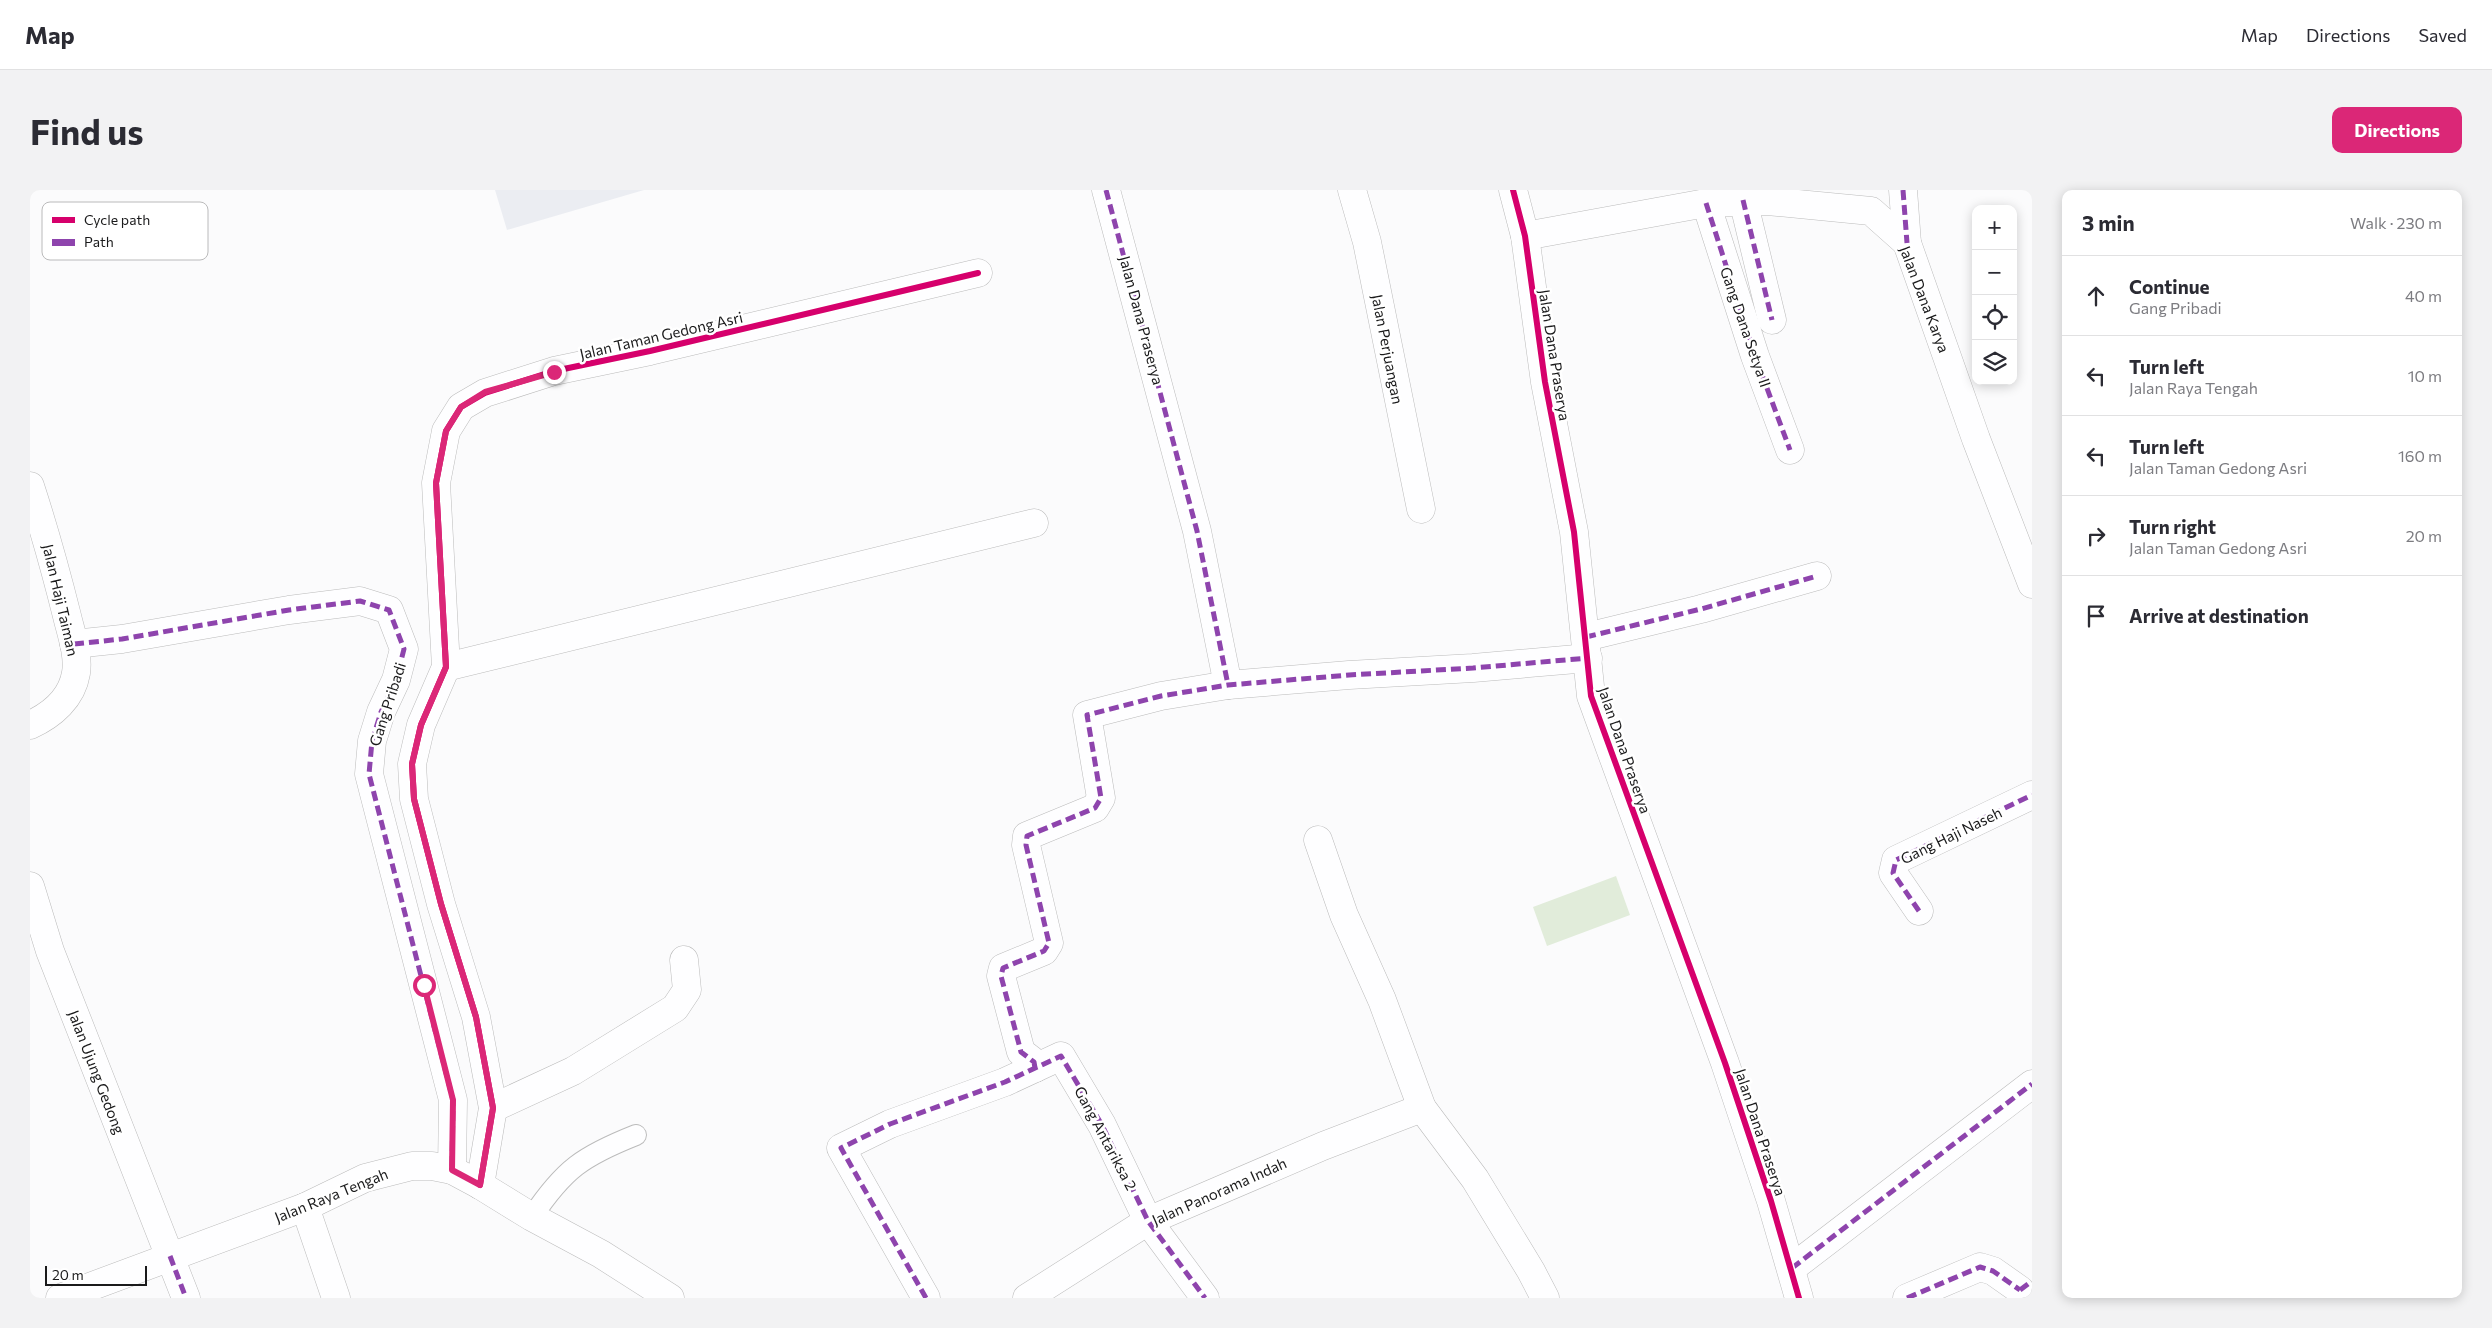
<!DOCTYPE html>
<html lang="en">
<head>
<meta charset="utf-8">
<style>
	body { margin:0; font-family:Commissioner,sans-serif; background:#f2f2f3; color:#2b2b33 }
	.controls { position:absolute; right:15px; top:15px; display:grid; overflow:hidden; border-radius:10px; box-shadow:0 2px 12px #0003 }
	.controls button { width:45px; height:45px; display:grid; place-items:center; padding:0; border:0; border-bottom:1px solid #e1e1e2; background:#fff; color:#2b2b33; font:25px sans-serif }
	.scale { position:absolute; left:15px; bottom:12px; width:102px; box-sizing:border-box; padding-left:5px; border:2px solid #1a1a1b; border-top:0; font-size:14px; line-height:18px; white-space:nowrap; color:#1a1a1b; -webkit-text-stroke:4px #fff; paint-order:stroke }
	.stop { position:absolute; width:15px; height:15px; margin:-11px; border:4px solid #db2777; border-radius:50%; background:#fff }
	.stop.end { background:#db2777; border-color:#fff; box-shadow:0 1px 5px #0008 }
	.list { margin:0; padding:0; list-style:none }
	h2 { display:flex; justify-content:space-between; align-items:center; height:65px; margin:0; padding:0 20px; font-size:21px }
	h2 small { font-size:16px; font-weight:400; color:#7c7c81 }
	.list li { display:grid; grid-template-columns:32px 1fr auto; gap:15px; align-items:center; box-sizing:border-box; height:80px; padding:0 20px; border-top:1px solid #e1e1e2 }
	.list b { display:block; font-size:19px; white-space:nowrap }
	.list p { margin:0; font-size:16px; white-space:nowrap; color:#7c7c81 }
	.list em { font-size:16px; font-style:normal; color:#7c7c81 }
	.icon { flex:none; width:28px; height:28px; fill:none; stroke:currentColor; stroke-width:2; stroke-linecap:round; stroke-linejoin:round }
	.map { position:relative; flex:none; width:2002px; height:1108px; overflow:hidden; border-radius:10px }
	header { display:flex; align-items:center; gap:30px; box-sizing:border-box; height:70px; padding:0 25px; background:#fff; border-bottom:1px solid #e1e1e2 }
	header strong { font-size:24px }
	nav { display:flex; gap:28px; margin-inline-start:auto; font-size:18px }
	.intro { display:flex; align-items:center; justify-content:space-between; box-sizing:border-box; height:120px; padding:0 30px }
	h1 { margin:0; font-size:35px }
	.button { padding:12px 22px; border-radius:10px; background:#db2777; color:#fff; font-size:18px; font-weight:700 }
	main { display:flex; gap:30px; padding:0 30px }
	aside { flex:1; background:#fff; border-radius:10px; box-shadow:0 2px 12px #0003 }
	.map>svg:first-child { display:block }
	.built { fill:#ebedf2 }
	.green { fill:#e1ecda }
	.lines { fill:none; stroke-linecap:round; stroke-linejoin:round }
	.lane-casing { stroke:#bbb; stroke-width:22 }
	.street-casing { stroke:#bbb; stroke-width:29 }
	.secondary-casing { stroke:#bbb; stroke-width:29 }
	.lane { stroke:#fefeff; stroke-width:20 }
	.street { stroke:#fefeff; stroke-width:28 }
	.secondary { stroke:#fefeff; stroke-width:28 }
	.quiet { stroke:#8e44ad; stroke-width:5; stroke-dasharray:10 5; stroke-linecap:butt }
	.cycleway-casing { stroke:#fff; stroke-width:9 }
	.cycleway { stroke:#d6006c; stroke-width:6 }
	.route { stroke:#db2777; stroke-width:6 }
	.labels { text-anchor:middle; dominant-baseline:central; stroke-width:5; stroke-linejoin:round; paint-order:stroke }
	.street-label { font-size:15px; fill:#1a1a1b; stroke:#fff }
	.key { fill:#fff; stroke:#bababb; stroke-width:1 }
	.key-label { font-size:14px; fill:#1a1a1b }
</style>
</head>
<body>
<header>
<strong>Map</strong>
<nav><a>Map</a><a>Directions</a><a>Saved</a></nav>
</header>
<div class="intro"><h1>Find us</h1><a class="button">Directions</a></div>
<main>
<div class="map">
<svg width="2002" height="1108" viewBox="0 0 2002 1108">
	<rect width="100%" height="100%" fill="#fbfbfc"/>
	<path class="built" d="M 465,0 L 614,0 L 477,40 Z"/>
	<path class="green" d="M 1586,686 L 1600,725 L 1517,756 L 1503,717 Z"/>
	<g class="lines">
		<defs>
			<path id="lane" d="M 502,1027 C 534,979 553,966 606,945"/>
			<g id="street">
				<path d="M 1076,0 L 1167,341 L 1198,495"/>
				<path d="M 1322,0 L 1337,52 L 1391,319"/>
				<path d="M 1483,0 L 1495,46 L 1515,192 L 1544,342 L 1561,506 L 1695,873 L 1741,1011 L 1769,1108"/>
				<path d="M 1873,0 L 1877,53"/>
				<path d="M 1713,10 L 1742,130"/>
				<path d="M 1676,13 L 1725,166 L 1760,260"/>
				<path d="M 1495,46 L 1676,13 L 1737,11 L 1841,21 L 1877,53 L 1946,249 L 2002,394"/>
				<path d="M 0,296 C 14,339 26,382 37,426 C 41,443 49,465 46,483 C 42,508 22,525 0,535"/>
				<path d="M 1556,447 L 1671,419 L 1787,386"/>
				<path d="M 44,454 L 92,449 L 259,420 L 330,411 L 359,420 L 374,459 L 366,490 L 351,522 L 342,551 L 339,584 L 423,910 L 422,980"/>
				<path d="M 416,477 L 1004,333"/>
				<path d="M 1288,650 L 1314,725 L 1352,810 L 1392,918 L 1445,989 L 1501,1081 L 1515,1108"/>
				<path d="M 0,696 L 20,761 L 156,1108"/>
				<path d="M 1889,721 L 1863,683 L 1866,670 L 2002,605"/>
				<path d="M 1005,878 L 1004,872 L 991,862 L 971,786 L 973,778 L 1014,761 L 1019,753 L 996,655 L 997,646 L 1065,618 L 1071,608 L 1057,525 L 1131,506 L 1198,495 L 1319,485 L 1443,478 L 1558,468"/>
				<path d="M 463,918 L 543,881 L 645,818 L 657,800 L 654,770"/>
				<path d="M 450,995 L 463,918 L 446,827 L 411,714 L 384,609 L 382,574 L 391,535 L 416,477 L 406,293 L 416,241 L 431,217 L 455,203 L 524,181 L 620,161 L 948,83"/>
				<path d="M 275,1017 L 306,1108"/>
				<path d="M 1762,1078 L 2002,894"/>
				<path d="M 896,1108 L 811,958 L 860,934 L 975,892 L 1031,866 L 1072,935 L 1118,1031 L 1175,1108"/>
				<path d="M 997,1108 L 1118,1031 L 1293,956 L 1392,918"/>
				<path d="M 1877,1108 L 1950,1077 L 1963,1081 L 1990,1100"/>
			</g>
			<path id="secondary" d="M 30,1108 L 275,1017 L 335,988 L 382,976 L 402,976 L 422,980 L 450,995 L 502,1027 L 571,1064 L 640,1108"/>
		</defs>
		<use href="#lane" class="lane-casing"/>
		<use href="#street" class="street-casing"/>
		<use href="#secondary" class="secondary-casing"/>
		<use href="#lane" class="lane"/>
		<use href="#street" class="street"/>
		<use href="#secondary" class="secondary"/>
		<g class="quiet">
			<path d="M 1076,0 L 1167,341 L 1198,495"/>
			<path d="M 1873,0 L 1877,53"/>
			<path d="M 1713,10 L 1742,130"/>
			<path d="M 1676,13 L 1725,166 L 1760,260"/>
			<path d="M 1556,447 L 1671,419 L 1787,386"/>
			<path d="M 44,454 L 92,449 L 259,420 L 330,411 L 359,420 L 374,459 L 366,490 L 351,522 L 342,551 L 339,584 L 423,910 L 422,980"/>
			<path d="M 1889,721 L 1863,683 L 1866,670 L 2002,605"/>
			<path d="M 1005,878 L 1004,872 L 991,862 L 971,786 L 973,778 L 1014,761 L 1019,753 L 996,655 L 997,646 L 1065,618 L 1071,608 L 1057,525 L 1131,506 L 1198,495 L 1319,485 L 1443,478 L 1558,468 L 1558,471"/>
			<path d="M 140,1066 L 156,1108"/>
			<path d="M 1762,1078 L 2002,894"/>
			<path d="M 1990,1100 L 2002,1091"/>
			<path d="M 896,1108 L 811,958 L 860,934 L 975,892 L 1031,866 L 1072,935 L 1118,1031 L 1175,1108"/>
			<path d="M 1877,1108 L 1950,1077 L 1963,1081 L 1990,1100"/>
		</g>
		<defs>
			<g id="cycleway">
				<path d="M 1483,0 L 1495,46 L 1515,192 L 1544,342 L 1561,506 L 1695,873 L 1741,1011 L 1769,1108"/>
				<path d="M 450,995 L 463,918 L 446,827 L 411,714 L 384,609 L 382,574 L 391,535 L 416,477 L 406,293 L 416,241 L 431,217 L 455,203 L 524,181 L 620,161 L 948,83"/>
			</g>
		</defs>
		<use href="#cycleway" class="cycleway-casing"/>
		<use href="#cycleway" class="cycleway"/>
	</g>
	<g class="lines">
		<path class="route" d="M 394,795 L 423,910 L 422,980 L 450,995 L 463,918 L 446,827 L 411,714 L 384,609 L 382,574 L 391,535 L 416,477 L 406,293 L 416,241 L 431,217 L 455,202 L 524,182"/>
	</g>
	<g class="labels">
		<g class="street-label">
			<text transform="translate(1895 109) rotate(69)">Jalan Dana Karya</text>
			<text transform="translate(1112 130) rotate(75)">Jalan Dana Praserya</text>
			<text transform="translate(1716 137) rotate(71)">Gang Dana Setya II</text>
			<text transform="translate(631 145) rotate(-13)">Jalan Taman Gedong Asri</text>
			<text transform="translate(1358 159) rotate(79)">Jalan Perjuangan</text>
			<text transform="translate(1525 165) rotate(81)">Jalan Dana Praserya</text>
			<text transform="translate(31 410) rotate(77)">Jalan Haji Taiman</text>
			<text transform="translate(357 514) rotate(-72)">Gang Pribadi</text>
			<text transform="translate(1595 560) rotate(71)">Jalan Dana Praserya</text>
			<text transform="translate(1921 645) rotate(-26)">Gang Haji Naseh</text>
			<text transform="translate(67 882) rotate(69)">Jalan Ujung Gedong</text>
			<text transform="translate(1731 942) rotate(72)">Jalan Dana Praserya</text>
			<text transform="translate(1076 948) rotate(62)">Gang Antariksa 2</text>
			<text transform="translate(1189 1001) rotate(-24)">Jalan Panorama Indah</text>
			<text transform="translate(301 1005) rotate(-22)">Jalan Raya Tengah</text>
		</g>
	</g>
	<rect x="12" y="12" width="166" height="58" rx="8" class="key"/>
	<rect x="22" y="27" width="23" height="6" fill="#d6006c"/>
	<rect x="22" y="49" width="23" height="7" fill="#8e44ad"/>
	<g class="key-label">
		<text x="54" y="35">Cycle path</text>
		<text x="54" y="57">Path</text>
	</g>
</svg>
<div class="controls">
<button>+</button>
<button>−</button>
<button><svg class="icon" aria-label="locate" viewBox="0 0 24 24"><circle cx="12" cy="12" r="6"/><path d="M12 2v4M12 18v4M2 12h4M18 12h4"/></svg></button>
<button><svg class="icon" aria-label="layers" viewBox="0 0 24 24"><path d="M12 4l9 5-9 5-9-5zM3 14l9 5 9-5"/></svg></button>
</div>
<div class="scale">20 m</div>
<div class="stop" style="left:394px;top:795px"></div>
<div class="stop end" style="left:524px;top:182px"></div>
</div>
<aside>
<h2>3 min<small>Walk · 230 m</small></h2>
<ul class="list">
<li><svg class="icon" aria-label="ahead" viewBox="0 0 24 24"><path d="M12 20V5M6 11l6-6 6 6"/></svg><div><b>Continue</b><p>Gang Pribadi</p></div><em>40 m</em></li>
<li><svg class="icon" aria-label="left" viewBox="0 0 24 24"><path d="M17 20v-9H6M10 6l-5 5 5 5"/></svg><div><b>Turn left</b><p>Jalan Raya Tengah</p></div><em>10 m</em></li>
<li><svg class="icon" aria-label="left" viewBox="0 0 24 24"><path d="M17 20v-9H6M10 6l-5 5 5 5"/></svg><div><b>Turn left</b><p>Jalan Taman Gedong Asri</p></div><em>160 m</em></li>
<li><svg class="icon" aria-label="right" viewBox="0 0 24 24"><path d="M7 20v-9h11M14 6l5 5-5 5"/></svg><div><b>Turn right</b><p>Jalan Taman Gedong Asri</p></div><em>20 m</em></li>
<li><svg class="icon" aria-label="arrive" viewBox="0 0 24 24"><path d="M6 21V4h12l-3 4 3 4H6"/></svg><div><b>Arrive at destination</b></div></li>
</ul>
</aside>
</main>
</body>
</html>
